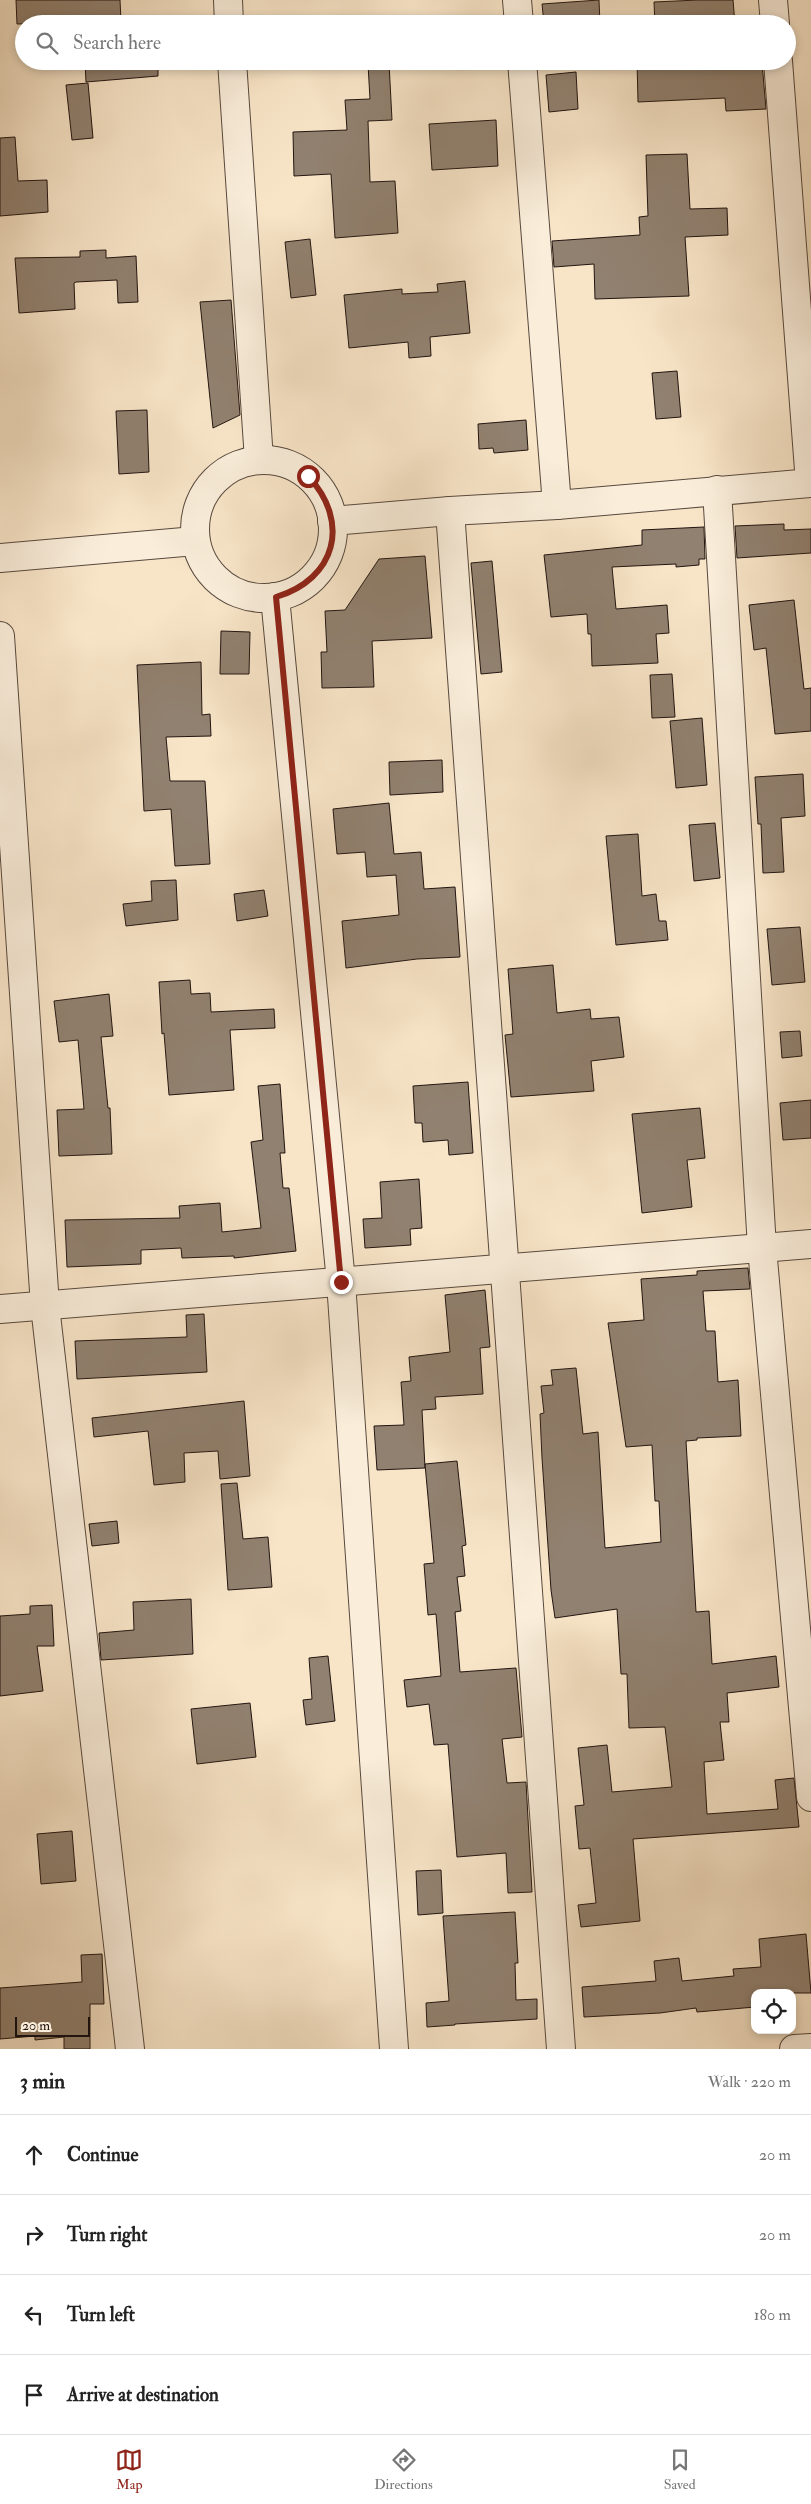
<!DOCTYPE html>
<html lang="en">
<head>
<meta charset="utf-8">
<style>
	body { margin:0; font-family:"IM FELL Double Pica",serif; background:#f2f2f2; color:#222 }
	.controls { position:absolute; right:15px; bottom:15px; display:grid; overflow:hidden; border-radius:10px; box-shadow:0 2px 8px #0003 }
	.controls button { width:45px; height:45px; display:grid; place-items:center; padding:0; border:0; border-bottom:1px solid #e0e0e0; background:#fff; color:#222; font:25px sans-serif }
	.scale { position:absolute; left:15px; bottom:12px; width:75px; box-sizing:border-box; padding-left:5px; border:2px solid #221510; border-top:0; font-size:14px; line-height:18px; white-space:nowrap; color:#221510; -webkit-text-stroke:4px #faeedb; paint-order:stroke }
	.stop { position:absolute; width:15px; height:15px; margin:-11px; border:4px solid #8f2418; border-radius:50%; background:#fff }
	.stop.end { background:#8f2418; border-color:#fff; box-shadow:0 1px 5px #0008 }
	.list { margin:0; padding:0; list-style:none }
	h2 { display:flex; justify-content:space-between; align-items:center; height:65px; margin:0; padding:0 20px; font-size:21px }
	h2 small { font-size:16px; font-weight:400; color:#767676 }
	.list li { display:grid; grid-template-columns:32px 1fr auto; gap:15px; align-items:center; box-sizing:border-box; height:80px; padding:0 20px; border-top:1px solid #e0e0e0 }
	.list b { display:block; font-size:19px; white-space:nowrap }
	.list em { font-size:16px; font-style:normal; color:#767676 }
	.icon { flex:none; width:28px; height:28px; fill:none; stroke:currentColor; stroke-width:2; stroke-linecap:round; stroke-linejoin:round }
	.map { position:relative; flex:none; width:811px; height:2049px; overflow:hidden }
	.search { position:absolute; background:#fff; box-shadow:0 2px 8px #0003; left:15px; right:15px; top:15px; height:55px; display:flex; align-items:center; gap:12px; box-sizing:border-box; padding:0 18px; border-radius:28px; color:#767676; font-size:19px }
	.sheet { height:385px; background:#fff }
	nav { display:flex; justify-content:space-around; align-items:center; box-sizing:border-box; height:70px; border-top:1px solid #e0e0e0; background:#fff; font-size:14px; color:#767676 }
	nav a { display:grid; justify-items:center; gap:2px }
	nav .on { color:#8f2418 }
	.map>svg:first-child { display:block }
	.building { fill:#918170; stroke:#221510 }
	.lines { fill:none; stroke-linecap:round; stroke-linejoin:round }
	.minor-casing { stroke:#58493e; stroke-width:30 }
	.minor { stroke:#faeedb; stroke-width:28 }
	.route { stroke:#8f2418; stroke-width:6 }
</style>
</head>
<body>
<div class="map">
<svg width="811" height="2049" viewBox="0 0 811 2049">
	<rect width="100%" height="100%" fill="#f8e5c8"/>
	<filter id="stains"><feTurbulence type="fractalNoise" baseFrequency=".004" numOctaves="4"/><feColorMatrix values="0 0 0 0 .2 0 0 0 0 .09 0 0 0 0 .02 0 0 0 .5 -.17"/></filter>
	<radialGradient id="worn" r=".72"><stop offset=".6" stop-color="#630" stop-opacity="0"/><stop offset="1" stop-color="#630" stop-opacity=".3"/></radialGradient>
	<g class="building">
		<path d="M 16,0 L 120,0 L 121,21 L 17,24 Z"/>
		<path d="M 599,0 L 600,24 L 544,24 L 542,4 Z"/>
		<path d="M 698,0 L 733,0 L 735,24 L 655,24 L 654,2 Z"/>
		<path d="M 85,61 L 158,61 L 158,76 L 86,82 Z"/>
		<path d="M 637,61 L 707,61 L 707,66 L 762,63 L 766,109 L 726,111 L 725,98 L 638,102 Z"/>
		<path d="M 389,63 L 392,120 L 368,121 L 370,182 L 395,181 L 398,233 L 335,238 L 331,174 L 294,176 L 293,132 L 347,130 L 345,100 L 370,99 L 368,64 Z"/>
		<path d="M 576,72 L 578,109 L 549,112 L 546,75 Z"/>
		<path d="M 88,83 L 93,138 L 72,140 L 66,85 Z"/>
		<path d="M 496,120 L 498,166 L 432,170 L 429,124 Z"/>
		<path d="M 15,137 L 18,181 L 47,180 L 48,212 L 0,216 L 0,138 Z"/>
		<path d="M 687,154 L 690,209 L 727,208 L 728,235 L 685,237 L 689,296 L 595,299 L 594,264 L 554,267 L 552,241 L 640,235 L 639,217 L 648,216 L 646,155 Z"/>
		<path d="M 310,239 L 316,295 L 291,298 L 285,242 Z"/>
		<path d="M 106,250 L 106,258 L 136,256 L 138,302 L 118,303 L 117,280 L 76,282 L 74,283 L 75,309 L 19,313 L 15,258 L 80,257 L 80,251 Z"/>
		<path d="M 465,281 L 470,333 L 430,337 L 431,356 L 409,358 L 408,342 L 349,348 L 344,295 L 402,289 L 402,294 L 438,292 L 437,284 Z"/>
		<path d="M 231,300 L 240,415 L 213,428 L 200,302 Z"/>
		<path d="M 677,371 L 681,417 L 656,419 L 652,373 Z"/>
		<path d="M 147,410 L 149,472 L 119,474 L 116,411 Z"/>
		<path d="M 526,420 L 528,450 L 494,453 L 493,448 L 479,449 L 478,424 Z"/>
		<path d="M 784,524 L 784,530 L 811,529 L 811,553 L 737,558 L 735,526 Z"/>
		<path d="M 704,527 L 705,559 L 699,559 L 699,565 L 676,567 L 676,564 L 612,567 L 616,609 L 667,605 L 669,633 L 656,634 L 658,663 L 592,666 L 591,634 L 588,634 L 587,614 L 551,617 L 544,555 L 642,545 L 642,530 Z"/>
		<path d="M 425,556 L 432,638 L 372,641 L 374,687 L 322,688 L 321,652 L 327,652 L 325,611 L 345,610 L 379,559 Z"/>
		<path d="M 492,561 L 502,672 L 481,674 L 471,563 Z"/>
		<path d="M 794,600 L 804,689 L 811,688 L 811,731 L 775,734 L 766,648 L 754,650 L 749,605 Z"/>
		<path d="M 221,631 L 250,632 L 249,674 L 220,674 Z"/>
		<path d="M 201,662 L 202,715 L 210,714 L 211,736 L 166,737 L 170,781 L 205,781 L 210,864 L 175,866 L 171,809 L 144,811 L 137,665 Z"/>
		<path d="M 672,674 L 675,717 L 652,718 L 650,675 Z"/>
		<path d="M 702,718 L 707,785 L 676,788 L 670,721 Z"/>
		<path d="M 442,760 L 443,792 L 390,795 L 389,762 Z"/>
		<path d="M 803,774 L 805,816 L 781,818 L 784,872 L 763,873 L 761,824 L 758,824 L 755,777 Z"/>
		<path d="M 389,803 L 394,854 L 421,852 L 424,889 L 455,887 L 460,957 L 417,959 L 346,968 L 342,921 L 399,915 L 396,875 L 367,877 L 365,852 L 337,854 L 333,809 Z"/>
		<path d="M 715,823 L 720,878 L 694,881 L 689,825 Z"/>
		<path d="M 638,834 L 642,896 L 656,894 L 659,921 L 666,921 L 668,940 L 616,945 L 606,836 Z"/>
		<path d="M 176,880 L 178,920 L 126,926 L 123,904 L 152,901 L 151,881 Z"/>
		<path d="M 264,890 L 268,916 L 237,921 L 234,894 Z"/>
		<path d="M 800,927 L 805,982 L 772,985 L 767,929 Z"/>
		<path d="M 553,965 L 557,1013 L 590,1009 L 591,1019 L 619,1017 L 624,1057 L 591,1061 L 594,1091 L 511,1097 L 505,1035 L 513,1034 L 508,969 Z"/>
		<path d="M 190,980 L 191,994 L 210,993 L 211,1012 L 274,1009 L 275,1028 L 230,1030 L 234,1090 L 169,1095 L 164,1033 L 162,1034 L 159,982 Z"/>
		<path d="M 109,994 L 113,1036 L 101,1037 L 108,1108 L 110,1108 L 112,1154 L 59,1156 L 57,1110 L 84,1109 L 78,1040 L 59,1042 L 54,1001 Z"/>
		<path d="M 800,1031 L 802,1056 L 782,1058 L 780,1032 Z"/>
		<path d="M 468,1082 L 473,1153 L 449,1155 L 448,1140 L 423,1142 L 422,1123 L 415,1123 L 413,1086 Z"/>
		<path d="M 280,1084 L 285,1153 L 280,1153 L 283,1188 L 289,1188 L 296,1251 L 234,1258 L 234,1256 L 182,1258 L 181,1248 L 141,1250 L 141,1264 L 67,1267 L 65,1220 L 180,1218 L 179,1206 L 220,1203 L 222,1232 L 261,1228 L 251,1142 L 263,1140 L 258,1086 Z"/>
		<path d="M 811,1100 L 811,1138 L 783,1140 L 780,1103 Z"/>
		<path d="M 700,1108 L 705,1158 L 687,1160 L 692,1207 L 642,1213 L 632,1114 Z"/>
		<path d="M 419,1179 L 422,1228 L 410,1229 L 411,1245 L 365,1248 L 363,1219 L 382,1218 L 380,1182 Z"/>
		<path d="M 748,1268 L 750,1289 L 703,1291 L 706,1331 L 715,1331 L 718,1382 L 738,1380 L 741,1436 L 697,1438 L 697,1440 L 686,1441 L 696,1612 L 709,1611 L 712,1664 L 776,1656 L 779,1687 L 727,1693 L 729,1722 L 720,1722 L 724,1760 L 704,1762 L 707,1814 L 778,1809 L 775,1780 L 794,1778 L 799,1827 L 633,1839 L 640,1921 L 581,1927 L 578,1905 L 596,1903 L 590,1848 L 579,1849 L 575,1806 L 584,1805 L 578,1748 L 607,1745 L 612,1792 L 672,1787 L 665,1727 L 629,1728 L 627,1674 L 621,1674 L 617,1609 L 555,1618 L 551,1590 L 542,1458 L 540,1414 L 544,1413 L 541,1386 L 553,1385 L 551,1370 L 576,1368 L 583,1434 L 598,1432 L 605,1548 L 661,1542 L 659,1501 L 655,1501 L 652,1445 L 626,1447 L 608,1323 L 644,1320 L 641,1279 L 697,1275 L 697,1271 Z"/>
		<path d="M 485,1290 L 490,1347 L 480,1348 L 483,1394 L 435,1397 L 436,1409 L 422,1410 L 425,1468 L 377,1470 L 374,1426 L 404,1425 L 401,1382 L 411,1381 L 409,1357 L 450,1352 L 445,1295 Z"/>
		<path d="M 204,1314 L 207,1372 L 77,1379 L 75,1341 L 187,1337 L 186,1315 Z"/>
		<path d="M 244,1401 L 250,1476 L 220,1479 L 218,1451 L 184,1453 L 185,1482 L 154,1485 L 148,1431 L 94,1437 L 92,1418 Z"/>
		<path d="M 457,1461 L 466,1545 L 462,1546 L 465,1576 L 457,1577 L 461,1611 L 455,1612 L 460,1672 L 516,1668 L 522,1737 L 502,1739 L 507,1783 L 526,1782 L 532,1892 L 508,1893 L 506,1853 L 457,1857 L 448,1744 L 434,1745 L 429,1704 L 407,1707 L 404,1680 L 441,1676 L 436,1614 L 428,1615 L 424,1564 L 434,1563 L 425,1464 Z"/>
		<path d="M 237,1483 L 243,1539 L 268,1537 L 272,1587 L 228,1590 L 221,1484 Z"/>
		<path d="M 117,1521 L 119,1543 L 92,1546 L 89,1524 Z"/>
		<path d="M 191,1599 L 193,1654 L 101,1660 L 99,1633 L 134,1630 L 133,1602 Z"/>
		<path d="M 52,1605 L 54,1646 L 37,1646 L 43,1691 L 0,1696 L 0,1616 L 30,1614 L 30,1606 Z"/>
		<path d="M 328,1656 L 335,1721 L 306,1725 L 303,1700 L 312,1699 L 309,1658 Z"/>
		<path d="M 250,1703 L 256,1757 L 197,1764 L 191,1709 Z"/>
		<path d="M 72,1831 L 76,1881 L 41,1884 L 37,1834 Z"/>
		<path d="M 441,1870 L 443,1913 L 418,1915 L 416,1871 Z"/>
		<path d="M 515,1912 L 518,1963 L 515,1963 L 516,2000 L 537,1999 L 537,2019 L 455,2024 L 455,2025 L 427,2027 L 426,2003 L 449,2001 L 443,1916 Z"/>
		<path d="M 806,1934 L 811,1993 L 755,1993 L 755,2007 L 697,2012 L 696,2008 L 660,2013 L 584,2017 L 582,1987 L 656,1981 L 654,1961 L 679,1958 L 682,1981 L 734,1976 L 733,1969 L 761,1967 L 759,1939 Z"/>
		<path d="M 102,1954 L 104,2004 L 90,2004 L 90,2049 L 64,2049 L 64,2037 L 35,2040 L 35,2036 L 0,2039 L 0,1988 L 82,1982 L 81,1955 Z"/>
	</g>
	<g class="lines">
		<defs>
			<g id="minor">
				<path d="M 228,0 L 229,24"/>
				<path d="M 517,0 L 519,24"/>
				<path d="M 773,0 L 775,24"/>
				<path d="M 232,61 L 259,460"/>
				<path d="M 522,61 L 557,505"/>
				<path d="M 778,61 L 810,483"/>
				<circle cx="264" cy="529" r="69"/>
				<path d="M 717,490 L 762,1248 L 811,1797"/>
				<path d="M 450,511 L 561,2049"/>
				<path d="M 332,521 L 450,511 L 557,505 L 811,483"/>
				<path d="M 0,558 L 195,541"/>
				<path d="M 275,597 L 341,1282 L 394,2049"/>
				<path d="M 0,636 L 45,1306 L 130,2049"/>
				<path d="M 0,1309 L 811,1244"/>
				<path d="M 794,2049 L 811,2048"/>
			</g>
		</defs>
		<use href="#minor" class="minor-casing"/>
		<use href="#minor" class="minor"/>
	</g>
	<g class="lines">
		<path class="route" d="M 308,476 C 351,522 336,579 276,597 L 341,1282"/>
	</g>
	<rect width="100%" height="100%" filter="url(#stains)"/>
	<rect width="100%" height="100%" fill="url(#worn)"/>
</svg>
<div class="controls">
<button><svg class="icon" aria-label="locate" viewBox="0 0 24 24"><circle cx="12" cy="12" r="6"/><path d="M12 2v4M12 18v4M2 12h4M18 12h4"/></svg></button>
</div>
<div class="scale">20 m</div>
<div class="stop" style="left:308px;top:476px"></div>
<div class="stop end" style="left:341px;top:1282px"></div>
<div class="search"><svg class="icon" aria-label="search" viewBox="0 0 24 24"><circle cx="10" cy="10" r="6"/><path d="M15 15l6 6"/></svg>Search here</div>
</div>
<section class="sheet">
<h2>3 min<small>Walk · 220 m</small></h2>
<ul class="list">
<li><svg class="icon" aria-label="ahead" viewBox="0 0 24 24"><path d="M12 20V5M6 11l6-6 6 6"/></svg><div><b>Continue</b></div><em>20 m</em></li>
<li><svg class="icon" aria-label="right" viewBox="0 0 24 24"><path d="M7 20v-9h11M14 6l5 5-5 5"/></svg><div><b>Turn right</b></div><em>20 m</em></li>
<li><svg class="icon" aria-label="left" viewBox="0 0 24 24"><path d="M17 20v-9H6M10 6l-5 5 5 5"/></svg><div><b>Turn left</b></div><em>180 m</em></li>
<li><svg class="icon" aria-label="arrive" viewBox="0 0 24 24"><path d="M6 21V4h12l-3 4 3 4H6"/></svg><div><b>Arrive at destination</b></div></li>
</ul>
</section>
<nav>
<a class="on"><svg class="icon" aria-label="map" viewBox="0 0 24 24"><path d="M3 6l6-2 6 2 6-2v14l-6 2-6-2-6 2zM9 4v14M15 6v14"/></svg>Map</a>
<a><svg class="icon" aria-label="directions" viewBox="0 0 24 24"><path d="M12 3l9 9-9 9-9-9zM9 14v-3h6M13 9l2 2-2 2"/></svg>Directions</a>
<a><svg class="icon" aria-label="saved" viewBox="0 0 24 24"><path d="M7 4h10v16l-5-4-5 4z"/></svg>Saved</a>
</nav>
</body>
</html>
